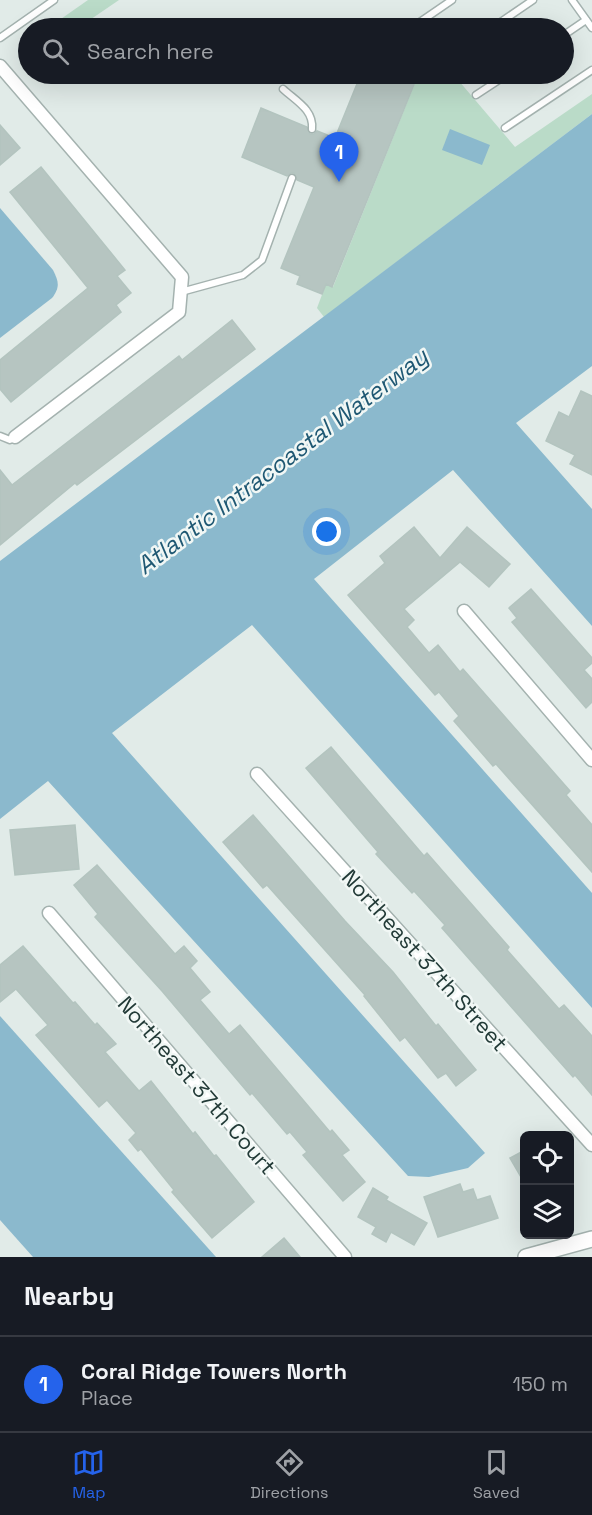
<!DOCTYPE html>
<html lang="en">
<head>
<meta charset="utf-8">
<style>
	body { margin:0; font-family:"Space Grotesk",sans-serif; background:#242831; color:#f1f3f6 }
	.controls { position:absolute; right:18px; bottom:18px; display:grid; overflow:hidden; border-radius:9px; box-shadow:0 6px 24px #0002 }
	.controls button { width:54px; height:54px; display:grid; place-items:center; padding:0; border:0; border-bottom:2px solid #363941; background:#171b24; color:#f1f3f6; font:30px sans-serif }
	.you { position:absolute; left:327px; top:532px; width:21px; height:21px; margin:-15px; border:4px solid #fff; border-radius:50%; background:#1a73e8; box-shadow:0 0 0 9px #1a73e833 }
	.badge { display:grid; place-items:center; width:39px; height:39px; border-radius:50%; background:#2563eb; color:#fff; font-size:20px; font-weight:700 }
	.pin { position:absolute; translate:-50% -50px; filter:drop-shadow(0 2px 3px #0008) }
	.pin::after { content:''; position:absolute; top:32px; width:21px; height:18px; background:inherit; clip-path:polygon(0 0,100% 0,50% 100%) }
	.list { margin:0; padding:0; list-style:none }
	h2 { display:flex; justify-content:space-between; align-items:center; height:78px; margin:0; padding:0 24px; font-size:26px }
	h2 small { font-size:20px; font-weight:400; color:#9ea1a6 }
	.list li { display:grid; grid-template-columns:39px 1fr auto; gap:18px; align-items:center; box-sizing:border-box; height:96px; padding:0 24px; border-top:2px solid #363941 }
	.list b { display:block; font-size:22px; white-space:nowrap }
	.list p { margin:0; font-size:20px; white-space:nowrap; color:#9ea1a6 }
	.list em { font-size:20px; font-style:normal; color:#9ea1a6 }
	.icon { flex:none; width:33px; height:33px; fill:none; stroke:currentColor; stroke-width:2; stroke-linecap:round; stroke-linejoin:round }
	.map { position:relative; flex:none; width:592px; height:1257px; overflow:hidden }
	.search { position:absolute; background:#171b24; box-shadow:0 6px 24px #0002; left:18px; right:18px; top:18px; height:66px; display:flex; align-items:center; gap:15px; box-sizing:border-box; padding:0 21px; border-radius:33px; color:#9ea1a6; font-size:22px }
	.sheet { height:174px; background:#171b24 }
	nav { display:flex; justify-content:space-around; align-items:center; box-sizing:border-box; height:84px; border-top:2px solid #363941; background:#171b24; font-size:16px; color:#9ea1a6 }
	nav a { display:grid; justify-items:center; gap:3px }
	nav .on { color:#2563eb }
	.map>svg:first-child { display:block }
	.green { fill:#badbc8 }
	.water { fill:#8bb9cd }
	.building { fill:#b6c5c1; stroke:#b3c4bf; stroke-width:1.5 }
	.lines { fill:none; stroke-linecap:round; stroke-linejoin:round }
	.service-casing { stroke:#a4b2af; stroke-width:9 }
	.minor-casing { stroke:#a4b2af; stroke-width:15 }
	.tertiary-casing { stroke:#a4b2af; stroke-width:18 }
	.service { stroke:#fff; stroke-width:6 }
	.minor { stroke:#fff; stroke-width:12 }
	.tertiary { stroke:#fff; stroke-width:15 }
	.labels { text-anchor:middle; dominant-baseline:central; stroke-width:5; stroke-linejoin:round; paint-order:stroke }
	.street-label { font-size:22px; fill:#223a37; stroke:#f1f7f5 }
	.water-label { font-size:24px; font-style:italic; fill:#1f5873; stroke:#f1f7f5 }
</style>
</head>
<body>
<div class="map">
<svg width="592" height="1257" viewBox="0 0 592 1257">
	<rect width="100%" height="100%" fill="#e1ebe8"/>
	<g class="green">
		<path d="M 88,0 L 119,0 L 78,28 L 48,28 Z"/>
		<path d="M 410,74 L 453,74 L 515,147 L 592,94 L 592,114 L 324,317 L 317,308 L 326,284 L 333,287 L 417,78 Z"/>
	</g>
	<g class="water">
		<path d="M 592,114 L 592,366 L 516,423 L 592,509 L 592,626 L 453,470 L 314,579 L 592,893 L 592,1008 L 252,625 L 112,733 L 485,1153 L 468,1168 L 429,1177 L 408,1176 L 48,781 L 0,819 L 0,561 Z"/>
		<path d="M 450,129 L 490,145 L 482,165 L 442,150 Z"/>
		<path d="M 0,208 L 53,270 C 59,282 60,287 52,298 L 0,338 Z"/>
		<path d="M 0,1016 L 216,1257 L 33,1257 L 0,1220 Z"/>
	</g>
	<g class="building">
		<path d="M 361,74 L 408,74 L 417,77 L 332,287 L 326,284 L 322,294 L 297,284 L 300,276 L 281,268 L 314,187 L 297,180 L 294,173 L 291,173 L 287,176 L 242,157 L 261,108 L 307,127 L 310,134 L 314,134 L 317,131 L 335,138 Z"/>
		<path d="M 0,125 L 20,148 L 0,165 Z"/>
		<path d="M 41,167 L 125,270 L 117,276 L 131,293 L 116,305 L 121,312 L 11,402 L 0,389 L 0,360 L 88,288 L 10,192 Z"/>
		<path d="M 232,320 L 255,349 L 77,485 L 75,483 L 0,545 L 0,470 L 12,485 L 179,356 L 182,360 Z"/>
		<path d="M 581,391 L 592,396 L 592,475 L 570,464 L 575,455 L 546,441 L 559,412 L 569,417 Z"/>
		<path d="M 414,527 L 440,558 L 467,527 L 510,564 L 489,587 L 460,562 L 404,609 L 414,620 L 407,627 L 429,653 L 438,645 L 460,672 L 463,669 L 570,791 L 566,795 L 592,825 L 592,872 L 496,764 L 493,766 L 454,721 L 459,716 L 439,692 L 435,695 L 348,595 L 385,563 L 380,556 Z"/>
		<path d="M 531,589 L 592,658 L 592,663 L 584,670 L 592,679 L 592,702 L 586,708 L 512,622 L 517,618 L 509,608 Z"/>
		<path d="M 331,747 L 424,856 L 427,853 L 509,947 L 507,950 L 559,1009 L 564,1005 L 592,1036 L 592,1095 L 575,1075 L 573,1077 L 442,928 L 445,925 L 414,891 L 412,893 L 376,854 L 378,852 L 306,768 Z"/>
		<path d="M 253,815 L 345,921 L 393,972 L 436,1026 L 438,1024 L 476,1070 L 456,1086 L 446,1073 L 438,1078 L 405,1037 L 400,1041 L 364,996 L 365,995 L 267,885 L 263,888 L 223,842 Z"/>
		<path d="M 75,825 L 79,869 L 15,875 L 10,830 Z"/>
		<path d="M 97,865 L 175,954 L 184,946 L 197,961 L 190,968 L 210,992 L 200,1000 L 229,1034 L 240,1025 L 330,1132 L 332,1130 L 349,1150 L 342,1155 L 365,1182 L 343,1201 L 303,1155 L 307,1152 L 290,1132 L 287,1134 L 252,1093 L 250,1095 L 162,991 L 95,917 L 98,914 L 74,885 Z"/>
		<path d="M 23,946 L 73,1003 L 75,1002 L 95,1025 L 97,1023 L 116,1044 L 105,1052 L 139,1091 L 151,1081 L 193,1134 L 195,1132 L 214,1156 L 216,1155 L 254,1202 L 212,1238 L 172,1192 L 174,1190 L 141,1149 L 138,1151 L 129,1140 L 136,1133 L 107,1100 L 99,1107 L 36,1035 L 48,1025 L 16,989 L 0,1002 L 0,965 Z"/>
		<path d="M 525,1150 L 525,1184 L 510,1158 Z"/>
		<path d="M 460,1184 L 463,1192 L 473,1189 L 477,1200 L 490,1196 L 498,1218 L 438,1237 L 424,1197 Z"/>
		<path d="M 373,1188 L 388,1197 L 386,1200 L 427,1223 L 414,1245 L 391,1232 L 386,1242 L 372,1234 L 376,1227 L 358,1217 Z"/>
		<path d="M 284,1238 L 300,1257 L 262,1257 Z"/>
	</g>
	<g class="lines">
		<defs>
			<g id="service">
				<path d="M 572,0 L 592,28"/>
				<path d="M 417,24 L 452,0"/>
				<path d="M 492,28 L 533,0"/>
				<path d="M 564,35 L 586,20"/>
				<path d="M 0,38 L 54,0"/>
				<path d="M 283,89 C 296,101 314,110 312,129"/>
				<path d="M 476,95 L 508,74"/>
				<path d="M 505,128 L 592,70"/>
				<path d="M 181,292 L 243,275 L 262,260 L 292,178"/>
				<path d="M 0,436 L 10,440 L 15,437"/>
			</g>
			<g id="minor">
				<path d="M 0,66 L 182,277 L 179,312 L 15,437"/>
				<path d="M 464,611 L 592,760"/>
				<path d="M 257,774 L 592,1145"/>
				<path d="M 49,913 L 345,1257"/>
			</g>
			<path id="tertiary" d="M 526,1257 L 592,1239"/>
		</defs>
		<use href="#service" class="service-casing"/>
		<use href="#minor" class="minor-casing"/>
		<use href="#tertiary" class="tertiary-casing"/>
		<use href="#service" class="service"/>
		<use href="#minor" class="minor"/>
		<use href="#tertiary" class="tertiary"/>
	</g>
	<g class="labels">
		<g class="street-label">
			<text transform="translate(425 960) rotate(48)">Northeast 37th Street</text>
			<text transform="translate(197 1085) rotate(49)">Northeast 37th Court</text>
		</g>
		<g class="water-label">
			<text transform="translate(282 461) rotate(-37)">Atlantic Intracoastal Waterway</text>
		</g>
	</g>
</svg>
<div class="controls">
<button><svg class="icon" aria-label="locate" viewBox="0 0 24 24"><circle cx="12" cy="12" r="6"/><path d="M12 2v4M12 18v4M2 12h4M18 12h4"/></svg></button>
<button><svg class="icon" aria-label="layers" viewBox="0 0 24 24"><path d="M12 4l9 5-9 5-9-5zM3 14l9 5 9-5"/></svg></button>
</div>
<div class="you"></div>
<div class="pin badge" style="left:339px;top:182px">1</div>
<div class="search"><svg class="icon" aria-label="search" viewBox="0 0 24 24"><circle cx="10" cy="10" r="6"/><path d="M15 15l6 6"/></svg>Search here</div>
</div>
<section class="sheet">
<h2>Nearby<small></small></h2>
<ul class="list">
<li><span class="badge">1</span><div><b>Coral Ridge Towers North</b><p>Place</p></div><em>150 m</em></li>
</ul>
</section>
<nav>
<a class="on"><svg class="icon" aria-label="map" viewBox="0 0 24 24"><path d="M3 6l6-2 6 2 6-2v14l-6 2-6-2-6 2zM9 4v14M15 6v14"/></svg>Map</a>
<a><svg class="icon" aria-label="directions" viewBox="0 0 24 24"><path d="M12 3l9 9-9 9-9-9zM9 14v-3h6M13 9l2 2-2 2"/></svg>Directions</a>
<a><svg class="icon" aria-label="saved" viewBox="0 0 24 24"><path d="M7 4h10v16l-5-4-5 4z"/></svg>Saved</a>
</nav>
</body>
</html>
